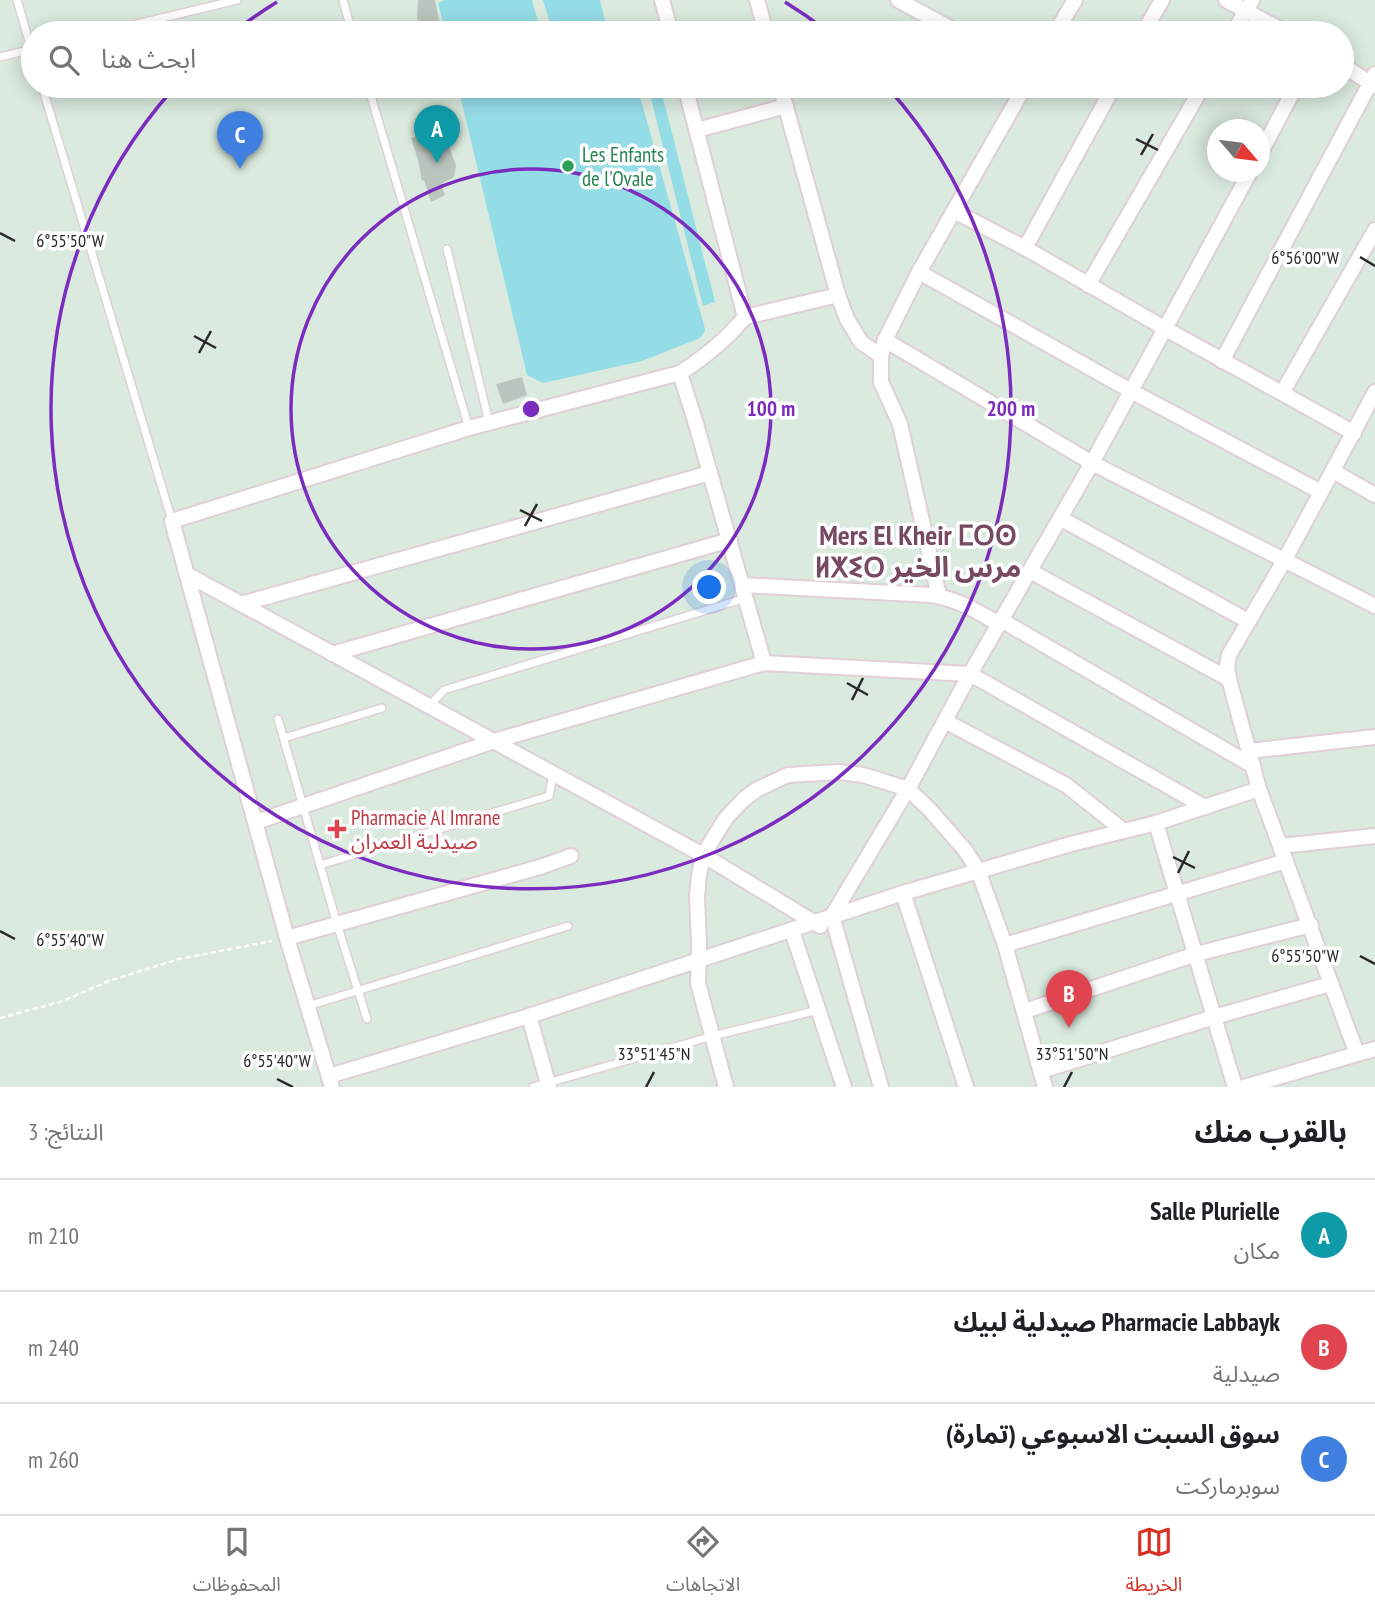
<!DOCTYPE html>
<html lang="ar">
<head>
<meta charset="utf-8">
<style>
	body { margin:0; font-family:"PT Sans Narrow","Noto Sans Arabic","Noto Sans Tifinagh",sans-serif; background:#f6f6f6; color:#202124; direction:rtl }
	.compass { position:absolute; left:1207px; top:119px; width:63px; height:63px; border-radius:50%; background:#fff; box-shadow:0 4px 18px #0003; rotate:118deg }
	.you { position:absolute; left:710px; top:588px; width:24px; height:24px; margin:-18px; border:5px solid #fff; border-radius:50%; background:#1a73e8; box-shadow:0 0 0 10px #1a73e833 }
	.badge { display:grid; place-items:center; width:46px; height:46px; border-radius:50%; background:#d93025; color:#fff; font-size:23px; font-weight:700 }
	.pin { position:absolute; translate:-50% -58px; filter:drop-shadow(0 2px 4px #0008) }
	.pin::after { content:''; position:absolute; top:37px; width:24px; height:21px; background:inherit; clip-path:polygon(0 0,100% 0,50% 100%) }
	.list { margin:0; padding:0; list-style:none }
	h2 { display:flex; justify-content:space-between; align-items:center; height:91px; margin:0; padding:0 28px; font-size:30px }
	h2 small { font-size:23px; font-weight:400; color:#757577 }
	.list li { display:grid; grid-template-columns:46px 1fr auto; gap:21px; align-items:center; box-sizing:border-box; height:112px; padding:0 28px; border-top:2px solid #e0e0e0 }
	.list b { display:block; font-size:26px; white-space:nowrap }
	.list p { margin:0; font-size:23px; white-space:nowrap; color:#757577 }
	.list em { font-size:23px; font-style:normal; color:#757577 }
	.icon { flex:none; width:38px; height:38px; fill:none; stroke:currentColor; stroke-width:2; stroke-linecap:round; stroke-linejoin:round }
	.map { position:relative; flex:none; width:1375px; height:1087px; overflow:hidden; direction:ltr }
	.search { position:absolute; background:#fff; box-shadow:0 4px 18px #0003; left:21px; right:21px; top:21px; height:77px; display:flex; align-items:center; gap:18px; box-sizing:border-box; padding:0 24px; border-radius:38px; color:#757577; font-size:26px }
	.sheet { height:427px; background:#fff }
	nav { display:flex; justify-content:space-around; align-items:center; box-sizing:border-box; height:98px; border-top:2px solid #e0e0e0; background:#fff; font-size:19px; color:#757577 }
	nav a { display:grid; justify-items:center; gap:4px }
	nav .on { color:#d93025 }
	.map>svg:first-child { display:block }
	.pitch { fill:#94dce6 }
	.building { fill:#bac5bd }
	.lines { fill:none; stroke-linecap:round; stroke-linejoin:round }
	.lane-casing { stroke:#e1cfd8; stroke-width:10 }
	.street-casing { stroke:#e1cfd8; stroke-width:18 }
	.path { stroke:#fff; stroke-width:2.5; stroke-dasharray:5 3.5; stroke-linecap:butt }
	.lane { stroke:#fff; stroke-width:7 }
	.street { stroke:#fff; stroke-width:14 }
	.ticks { fill:none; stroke:#282828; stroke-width:2.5 }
	.ring { fill:none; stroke:#7b2cbf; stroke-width:3.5 }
	.leisure-dot { fill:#2e9e5b; stroke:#fff; stroke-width:2.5 }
	.health-dot { fill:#e0444e; stroke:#fff; stroke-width:2.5 }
	.labels { text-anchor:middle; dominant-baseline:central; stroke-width:7; stroke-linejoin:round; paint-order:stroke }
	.leisure-label { font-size:21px; fill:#27864d; stroke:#fff; text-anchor:start }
	.health-label { font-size:21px; fill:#be3a42; stroke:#fff; text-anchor:start }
	.district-label { font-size:28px; font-weight:bold; fill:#774a60; stroke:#fff }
	.ticks-label { font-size:18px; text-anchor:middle; fill:#282828; stroke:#fff; stroke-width:7; stroke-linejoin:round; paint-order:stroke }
	.centre { fill:#7b2cbf; stroke:#fff; stroke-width:3.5 }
	.ring-label { font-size:21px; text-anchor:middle; font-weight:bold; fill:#7b2cbf; stroke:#fff; stroke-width:7; stroke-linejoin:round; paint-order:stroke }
</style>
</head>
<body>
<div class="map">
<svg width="1375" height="1087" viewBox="0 0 1375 1087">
	<rect width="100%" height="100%" fill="#daeade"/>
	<g class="pitch">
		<path d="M 445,0 L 532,0 L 541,33 L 446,33 L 438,3 Z"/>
		<path d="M 543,0 L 600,0 L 608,33 L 553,33 Z"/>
		<path d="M 496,86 L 637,86 L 704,325 L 705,331 L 700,338 L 642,361 L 543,383 L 527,375 L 460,95 Z"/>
		<path d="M 648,86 L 660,86 L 715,302 L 703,306 Z"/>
	</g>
	<g class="building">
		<path d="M 418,0 L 435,0 L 441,30 L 431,32 L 422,27 L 417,18 Z"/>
		<path d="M 443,128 L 456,166 L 454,177 L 441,184 L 445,195 L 431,202 L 424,180 L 422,181 L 418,160 L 411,138 Z"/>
		<path d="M 522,377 L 527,395 L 503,404 L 496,384 Z"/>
	</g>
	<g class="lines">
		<defs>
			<g id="lane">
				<path d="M 17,0 L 33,55"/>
				<path d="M 343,0 L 352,33"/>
				<path d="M 99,33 L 237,0"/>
				<path d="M 0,57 L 33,49"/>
				<path d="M 42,86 L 172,521"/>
				<path d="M 368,86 L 469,428"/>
				<path d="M 447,249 L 489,422"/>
				<path d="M 429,706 L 444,690 L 746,598"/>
				<path d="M 278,719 L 337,924 L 367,1019"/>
				<path d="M 284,738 L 382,708"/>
				<path d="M 320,865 L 549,796 L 553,774"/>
				<path d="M 308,1006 L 568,926"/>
				<path d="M 533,1087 L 713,1036 L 818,1010"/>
			</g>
			<g id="street">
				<path d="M 662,0 L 671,33"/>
				<path d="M 757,0 L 766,33"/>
				<path d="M 898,0 L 959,33"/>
				<path d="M 1226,0 L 1287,33"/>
				<path d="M 1055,33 L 1075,0"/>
				<path d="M 1143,33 L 1162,0"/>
				<path d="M 1233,33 L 1252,0"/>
				<path d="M 1342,65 L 1375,86"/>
				<path d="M 780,86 L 838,295 L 847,319 L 861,342 L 881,356"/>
				<path d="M 697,130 L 786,106"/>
				<path d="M 1260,154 L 1296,86"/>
				<path d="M 954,211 L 1025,248 L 1166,329 L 1354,433"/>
				<path d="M 1025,248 L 1114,86"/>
				<path d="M 919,272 L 1131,391 L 1321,492"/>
				<path d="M 1088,285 L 1203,86"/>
				<path d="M 745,317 L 838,295"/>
				<path d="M 885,340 L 1092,463 L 1375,606"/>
				<path d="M 1222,361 L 1375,74"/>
				<path d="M 680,373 L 696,424 L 764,663"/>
				<path d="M 1375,392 L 1284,561 L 1229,655 L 1227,666 L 1229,679 L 1259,789 L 1357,1054 L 1375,1049"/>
				<path d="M 1282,393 L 1375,230"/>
				<path d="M 1333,471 L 1375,495"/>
				<path d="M 1060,518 L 1248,621"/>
				<path d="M 1030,571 L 1229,679"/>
				<path d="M 188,575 L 703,855 L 820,926"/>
				<path d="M 742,585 L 931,595 C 957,599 977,611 999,624"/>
				<path d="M 939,596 L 900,424 L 881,382 L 881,356 L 885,340 L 919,272 L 1025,86"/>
				<path d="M 241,604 L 710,473"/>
				<path d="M 1001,620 L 1253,766"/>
				<path d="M 332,654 L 730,540"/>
				<path d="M 945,721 L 1066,785 L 1124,831"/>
				<path d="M 1249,751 L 1375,737"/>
				<path d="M 256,822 L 494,741 L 764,663 L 970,674 L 1205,807"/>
				<path d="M 1156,823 L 1235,1087"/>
				<path d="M 1281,846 L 1375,836"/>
				<path d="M 903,893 L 966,1087"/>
				<path d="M 792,931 L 844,1087"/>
				<path d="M 287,938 L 540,867 L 571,856"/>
				<path d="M 1005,945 L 1286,861"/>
				<path d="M 1025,1011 L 1196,954 L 1311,925"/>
				<path d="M 529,1016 L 549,1087"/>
				<path d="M 1041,1071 L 1214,1017 L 1330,984"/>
				<path d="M 329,1076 L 529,1016 L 903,893 L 1071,844 L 1156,823 L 1259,789"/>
				<path d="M 332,1087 L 287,938 L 172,521 L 469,428 L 680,373 C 705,357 726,340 745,317 L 685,86"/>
				<path d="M 726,1087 L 698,983 L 699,943 L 697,897 L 699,875 L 703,855 L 726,818 L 744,799 L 758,789 L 788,775 L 838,772 L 863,775 L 908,789 L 930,810 L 965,850 L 978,870 L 1005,945 L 1045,1087"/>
				<path d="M 881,1087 L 832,916 L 908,789 L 970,674 L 1092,463 L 1250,172"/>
				<path d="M 1244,1087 L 1357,1054"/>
			</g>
		</defs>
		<use href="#lane" class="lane-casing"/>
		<use href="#street" class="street-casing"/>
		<path class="path" d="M 0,1018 L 63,1001 L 109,981 L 179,959 L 272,941"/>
		<use href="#lane" class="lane"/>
		<use href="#street" class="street"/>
	</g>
	<path class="ticks" d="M 1136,139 L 1158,150M 1141,155 L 1153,134M 0,233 L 15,241M 1360,257 L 1375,266M 194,336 L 216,348M 199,353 L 211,331M 520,510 L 542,521M 525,526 L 537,504M 847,683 L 868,695M 852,700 L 863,678M 1173,857 L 1195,868M 1178,873 L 1189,851M 0,931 L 15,939M 1360,956 L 1375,964M 277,1079 L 293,1087M 646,1087 L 654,1072M 1064,1087 L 1072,1072"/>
	<g class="ring">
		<circle cx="531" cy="409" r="240"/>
		<path d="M235 31A480 480 0 0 1 277 2M785 2A480 480 0 0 1 827 31M888 88A480 480 0 1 1 174 88"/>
	</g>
	<circle class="leisure-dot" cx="568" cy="166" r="7"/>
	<path class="health-dot" d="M333.5 818.5h7v7h7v7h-7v7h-7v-7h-7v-7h7z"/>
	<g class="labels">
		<g class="leisure-label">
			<text x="582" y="154">Les Enfants<tspan x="582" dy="24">de l'Ovale</tspan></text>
		</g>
		<g class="health-label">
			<text x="351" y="817">Pharmacie Al Imrane<tspan x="351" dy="24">صيدلية العمران</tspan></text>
		</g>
		<g class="district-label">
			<text x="918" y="534">Mers El Kheir ⵎⵔⵙ<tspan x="918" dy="32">ⵍⵅⵉⵔ مرس الخير</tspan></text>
		</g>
	</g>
	<g class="ticks-label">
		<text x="70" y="247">6°55'50"W</text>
		<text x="1305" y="264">6°56'00"W</text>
		<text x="70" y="946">6°55'40"W</text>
		<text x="1305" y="962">6°55'50"W</text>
		<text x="654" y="1060">33°51'45"N</text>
		<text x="1072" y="1060">33°51'50"N</text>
		<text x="277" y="1067">6°55'40"W</text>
	</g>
	<circle cx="531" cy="409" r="10" class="centre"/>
	<g class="ring-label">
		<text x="771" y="416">100 m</text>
		<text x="1011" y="416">200 m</text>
	</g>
</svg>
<svg class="compass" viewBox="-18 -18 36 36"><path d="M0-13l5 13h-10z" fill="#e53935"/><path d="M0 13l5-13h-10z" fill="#757577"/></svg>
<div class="you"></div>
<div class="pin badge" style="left:437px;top:163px;background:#0f9aa8">A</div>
<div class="pin badge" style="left:1069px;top:1028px;background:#e0444e">B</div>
<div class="pin badge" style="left:240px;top:169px;background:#3f7fe0">C</div>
<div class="search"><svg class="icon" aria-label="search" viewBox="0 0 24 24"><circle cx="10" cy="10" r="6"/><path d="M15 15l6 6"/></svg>ابحث هنا</div>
</div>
<section class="sheet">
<h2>بالقرب منك<small>النتائج: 3</small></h2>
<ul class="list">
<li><span class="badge" style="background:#0f9aa8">A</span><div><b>Salle Plurielle</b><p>مكان</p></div><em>210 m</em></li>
<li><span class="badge" style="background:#e0444e">B</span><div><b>Pharmacie Labbayk صيدلية لبيك</b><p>صيدلية</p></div><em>240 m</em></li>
<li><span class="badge" style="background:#3f7fe0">C</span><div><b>سوق السبت الاسبوعي (تمارة)</b><p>سوبرماركت</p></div><em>260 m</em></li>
</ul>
</section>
<nav>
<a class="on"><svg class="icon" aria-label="map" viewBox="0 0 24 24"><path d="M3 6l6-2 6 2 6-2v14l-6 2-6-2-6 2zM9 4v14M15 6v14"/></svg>الخريطة</a>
<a><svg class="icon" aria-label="directions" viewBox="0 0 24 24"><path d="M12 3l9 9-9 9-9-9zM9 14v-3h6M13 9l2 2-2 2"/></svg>الاتجاهات</a>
<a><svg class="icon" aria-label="saved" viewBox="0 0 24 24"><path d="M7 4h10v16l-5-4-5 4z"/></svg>المحفوظات</a>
</nav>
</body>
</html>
